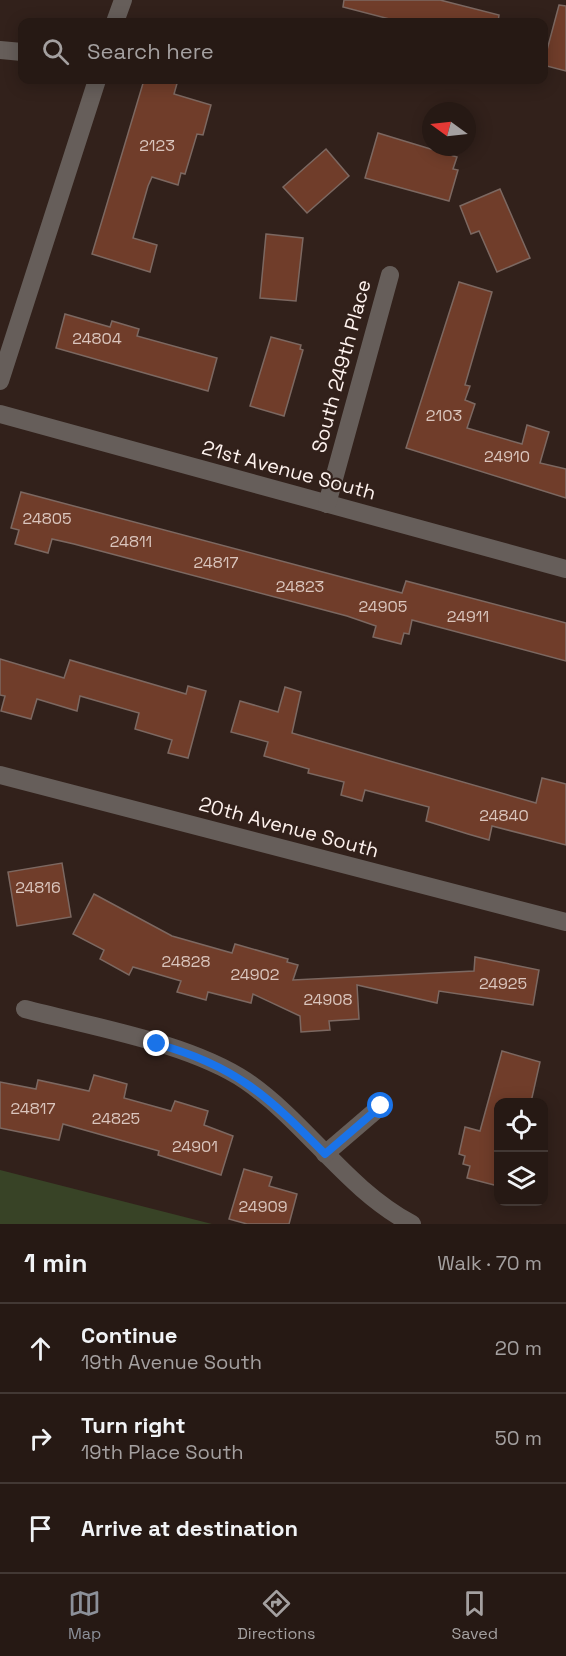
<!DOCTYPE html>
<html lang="en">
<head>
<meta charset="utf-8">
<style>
	body { margin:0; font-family:"Space Grotesk",sans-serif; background:#2e221d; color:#f1f3f6 }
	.controls { position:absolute; right:18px; bottom:18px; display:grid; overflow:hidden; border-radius:12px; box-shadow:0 3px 15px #0003 }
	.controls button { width:54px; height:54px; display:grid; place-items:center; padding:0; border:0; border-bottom:2px solid #423834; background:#261914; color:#f1f3f6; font:30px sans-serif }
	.compass { position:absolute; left:422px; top:102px; width:54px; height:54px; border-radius:50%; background:#261914; box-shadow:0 3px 15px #0003; rotate:285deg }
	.stop { position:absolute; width:18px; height:18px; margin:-14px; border:4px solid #1a73e8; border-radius:50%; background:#fff }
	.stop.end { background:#1a73e8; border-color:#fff; box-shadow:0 2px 6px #0008 }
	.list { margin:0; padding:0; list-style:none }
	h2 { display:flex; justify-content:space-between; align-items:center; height:78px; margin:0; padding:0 24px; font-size:26px }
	h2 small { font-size:20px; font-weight:400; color:#a4a0a0 }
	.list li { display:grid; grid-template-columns:39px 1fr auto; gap:18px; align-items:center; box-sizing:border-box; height:90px; padding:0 24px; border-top:2px solid #423834 }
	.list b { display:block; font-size:22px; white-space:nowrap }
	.list p { margin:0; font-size:20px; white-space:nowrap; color:#a4a0a0 }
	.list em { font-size:20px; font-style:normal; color:#a4a0a0 }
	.icon { flex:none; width:33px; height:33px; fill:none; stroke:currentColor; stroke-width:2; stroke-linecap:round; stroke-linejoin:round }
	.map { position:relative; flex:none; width:566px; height:1224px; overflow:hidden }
	.search { position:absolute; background:#261914; box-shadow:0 3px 15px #0003; left:18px; right:18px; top:18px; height:66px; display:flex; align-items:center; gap:15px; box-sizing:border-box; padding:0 21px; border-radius:12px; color:#a4a0a0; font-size:22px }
	.sheet { height:348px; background:#261914 }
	nav { display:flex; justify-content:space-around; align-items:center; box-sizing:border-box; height:84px; border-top:2px solid #423834; background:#261914; font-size:16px; color:#a4a0a0 }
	nav a { display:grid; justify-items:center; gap:3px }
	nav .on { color:#8c9099 }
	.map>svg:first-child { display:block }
	.green { fill:#384326 }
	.building { fill:#703d2a; stroke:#7c6861; stroke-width:1.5 }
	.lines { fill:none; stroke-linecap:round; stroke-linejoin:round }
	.minor { stroke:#665e5a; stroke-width:18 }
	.route { stroke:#1a73e8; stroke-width:8 }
	.labels { text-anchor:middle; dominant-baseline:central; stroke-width:4.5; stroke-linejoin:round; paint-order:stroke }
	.number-label { font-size:16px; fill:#dac5bd }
	.street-label { font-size:20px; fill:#fef2ee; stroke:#32211b }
</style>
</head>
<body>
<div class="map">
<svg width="566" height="1224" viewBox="0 0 566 1224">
	<rect width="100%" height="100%" fill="#32211b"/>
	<path class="green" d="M 0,1170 L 212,1224 L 0,1224 Z"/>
	<g class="building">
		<path d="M 344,0 L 440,0 L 499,15 L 498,22 L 401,22 L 343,7 Z"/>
		<path d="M 559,5 L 566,6 L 566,71 L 543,65 Z"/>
		<path d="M 144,80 L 178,80 L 174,94 L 211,105 L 203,135 L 197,134 L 185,174 L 181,173 L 178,185 L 152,177 L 148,186 L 133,238 L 157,245 L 150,272 L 92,254 Z"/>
		<path d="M 378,133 L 457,157 L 453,169 L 458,170 L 449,201 L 365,178 Z"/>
		<path d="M 326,149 L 349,176 L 307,213 L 283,187 Z"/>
		<path d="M 500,189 L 530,258 L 497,272 L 479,231 L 471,234 L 460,206 Z"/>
		<path d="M 266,234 L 303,238 L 296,301 L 260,298 Z"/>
		<path d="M 459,282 L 492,292 L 465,385 L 470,386 L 465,400 L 475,404 L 467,428 L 522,444 L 527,425 L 549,432 L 540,463 L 566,469 L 566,498 L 406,448 Z"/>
		<path d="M 65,314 L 110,327 L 112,321 L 139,329 L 137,336 L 217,358 L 208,391 L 56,348 Z"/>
		<path d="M 271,337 L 301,345 L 300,349 L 303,350 L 284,416 L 250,406 Z"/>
		<path d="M 21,492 L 402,593 L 406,581 L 566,623 L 566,661 L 412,620 L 409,634 L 404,633 L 401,644 L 373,637 L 376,626 L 347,616 L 74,544 L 52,539 L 48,553 L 15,544 L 19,530 L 11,528 Z"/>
		<path d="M 0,659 L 64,678 L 70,660 L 186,694 L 188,686 L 206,691 L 188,758 L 168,753 L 172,740 L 135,729 L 139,713 L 80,696 L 77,711 L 37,699 L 31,719 L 1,711 L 5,696 L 0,695 Z"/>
		<path d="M 285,687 L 301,692 L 292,733 L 536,803 L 542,778 L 566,784 L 566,845 L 492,826 L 489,840 L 468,834 L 426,821 L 429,807 L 365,790 L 362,801 L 341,795 L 344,782 L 308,773 L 309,769 L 264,756 L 268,742 L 231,732 L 240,701 L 278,712 Z"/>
		<path d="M 62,863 L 71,917 L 17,926 L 8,872 Z"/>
		<path d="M 94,894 L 172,936 L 232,953 L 235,944 L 288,959 L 287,962 L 298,965 L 293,980 L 474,971 L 475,957 L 539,970 L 533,1005 L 439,991 L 437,1003 L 357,985 L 359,1019 L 329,1021 L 330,1030 L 301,1032 L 300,1016 L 253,994 L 251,1003 L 208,992 L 206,1000 L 177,992 L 181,981 L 133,967 L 129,975 L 100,959 L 104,950 L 73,934 Z"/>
		<path d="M 502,1051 L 540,1062 L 531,1102 L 498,1102 L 498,1186 L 467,1178 L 470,1166 L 463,1164 L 465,1156 L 459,1154 L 465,1127 L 480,1131 Z"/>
		<path d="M 94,1075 L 127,1084 L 124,1098 L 171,1111 L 175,1101 L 208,1111 L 204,1125 L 233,1136 L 221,1175 L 158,1155 L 159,1151 L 63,1124 L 59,1140 L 0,1128 L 0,1082 L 36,1089 L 38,1080 L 89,1091 Z"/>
		<path d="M 244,1169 L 272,1177 L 269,1186 L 297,1194 L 289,1224 L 247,1224 L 229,1219 Z"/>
	</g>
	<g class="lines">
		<g class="minor">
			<path d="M 115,22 L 123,0"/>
			<path d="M 0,50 L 22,52"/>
			<path d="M 0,381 L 97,80"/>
			<path d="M 0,414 L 566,569"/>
			<path d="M 327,504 L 390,275"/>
			<path d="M 0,775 L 566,922"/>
			<path d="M 25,1009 C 93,1027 189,1043 246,1081 C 307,1123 346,1189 412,1224"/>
			<path d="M 325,1154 L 381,1106"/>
		</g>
	</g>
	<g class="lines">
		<path class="route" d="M 157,1044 C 235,1065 270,1098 325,1154 L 381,1106"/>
	</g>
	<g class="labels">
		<g class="number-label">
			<text x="157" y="145">2123</text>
			<text x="97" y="338">24804</text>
			<text x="444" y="415">2103</text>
			<text x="507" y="456">24910</text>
			<text x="47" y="518">24805</text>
			<text x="131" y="541">24811</text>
			<text x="216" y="562">24817</text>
			<text x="300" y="586">24823</text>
			<text x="383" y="606">24905</text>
			<text x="468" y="616">24911</text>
			<text x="504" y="815">24840</text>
			<text x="38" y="887">24816</text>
			<text x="186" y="961">24828</text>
			<text x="255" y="974">24902</text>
			<text x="503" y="983">24925</text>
			<text x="328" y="999">24908</text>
			<text x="33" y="1108">24817</text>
			<text x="116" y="1118">24825</text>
			<text x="195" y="1146">24901</text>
			<text x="263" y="1206">24909</text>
		</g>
		<g class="street-label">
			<text transform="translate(341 366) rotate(-75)">South 249th Place</text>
			<text transform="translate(289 470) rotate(15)">21st Avenue South</text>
			<text transform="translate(289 827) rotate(15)">20th Avenue South</text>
		</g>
	</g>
</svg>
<div class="controls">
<button><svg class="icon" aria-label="locate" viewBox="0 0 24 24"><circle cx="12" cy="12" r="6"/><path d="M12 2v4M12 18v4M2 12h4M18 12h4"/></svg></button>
<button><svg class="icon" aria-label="layers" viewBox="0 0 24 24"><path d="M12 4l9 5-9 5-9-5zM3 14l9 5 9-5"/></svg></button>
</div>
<svg class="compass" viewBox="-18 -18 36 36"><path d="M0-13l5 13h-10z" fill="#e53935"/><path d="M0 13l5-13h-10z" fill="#a4a0a0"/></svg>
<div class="stop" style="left:381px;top:1106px"></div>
<div class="stop end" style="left:157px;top:1044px"></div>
<div class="search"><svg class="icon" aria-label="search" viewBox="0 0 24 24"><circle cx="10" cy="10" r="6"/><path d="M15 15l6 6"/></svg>Search here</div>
</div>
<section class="sheet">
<h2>1 min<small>Walk · 70 m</small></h2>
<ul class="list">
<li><svg class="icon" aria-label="ahead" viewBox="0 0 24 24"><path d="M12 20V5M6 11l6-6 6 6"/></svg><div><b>Continue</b><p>19th Avenue South</p></div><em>20 m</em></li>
<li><svg class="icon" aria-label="right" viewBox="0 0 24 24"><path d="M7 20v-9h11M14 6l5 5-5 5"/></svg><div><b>Turn right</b><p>19th Place South</p></div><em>50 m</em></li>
<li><svg class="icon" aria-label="arrive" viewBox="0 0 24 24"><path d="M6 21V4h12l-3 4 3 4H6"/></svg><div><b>Arrive at destination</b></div></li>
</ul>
</section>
<nav>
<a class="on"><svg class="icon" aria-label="map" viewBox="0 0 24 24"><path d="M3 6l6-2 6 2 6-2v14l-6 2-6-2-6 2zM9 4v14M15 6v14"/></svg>Map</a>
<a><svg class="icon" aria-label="directions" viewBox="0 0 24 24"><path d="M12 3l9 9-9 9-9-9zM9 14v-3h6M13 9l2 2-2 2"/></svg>Directions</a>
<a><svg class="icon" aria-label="saved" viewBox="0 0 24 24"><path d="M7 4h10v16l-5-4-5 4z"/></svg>Saved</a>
</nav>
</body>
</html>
